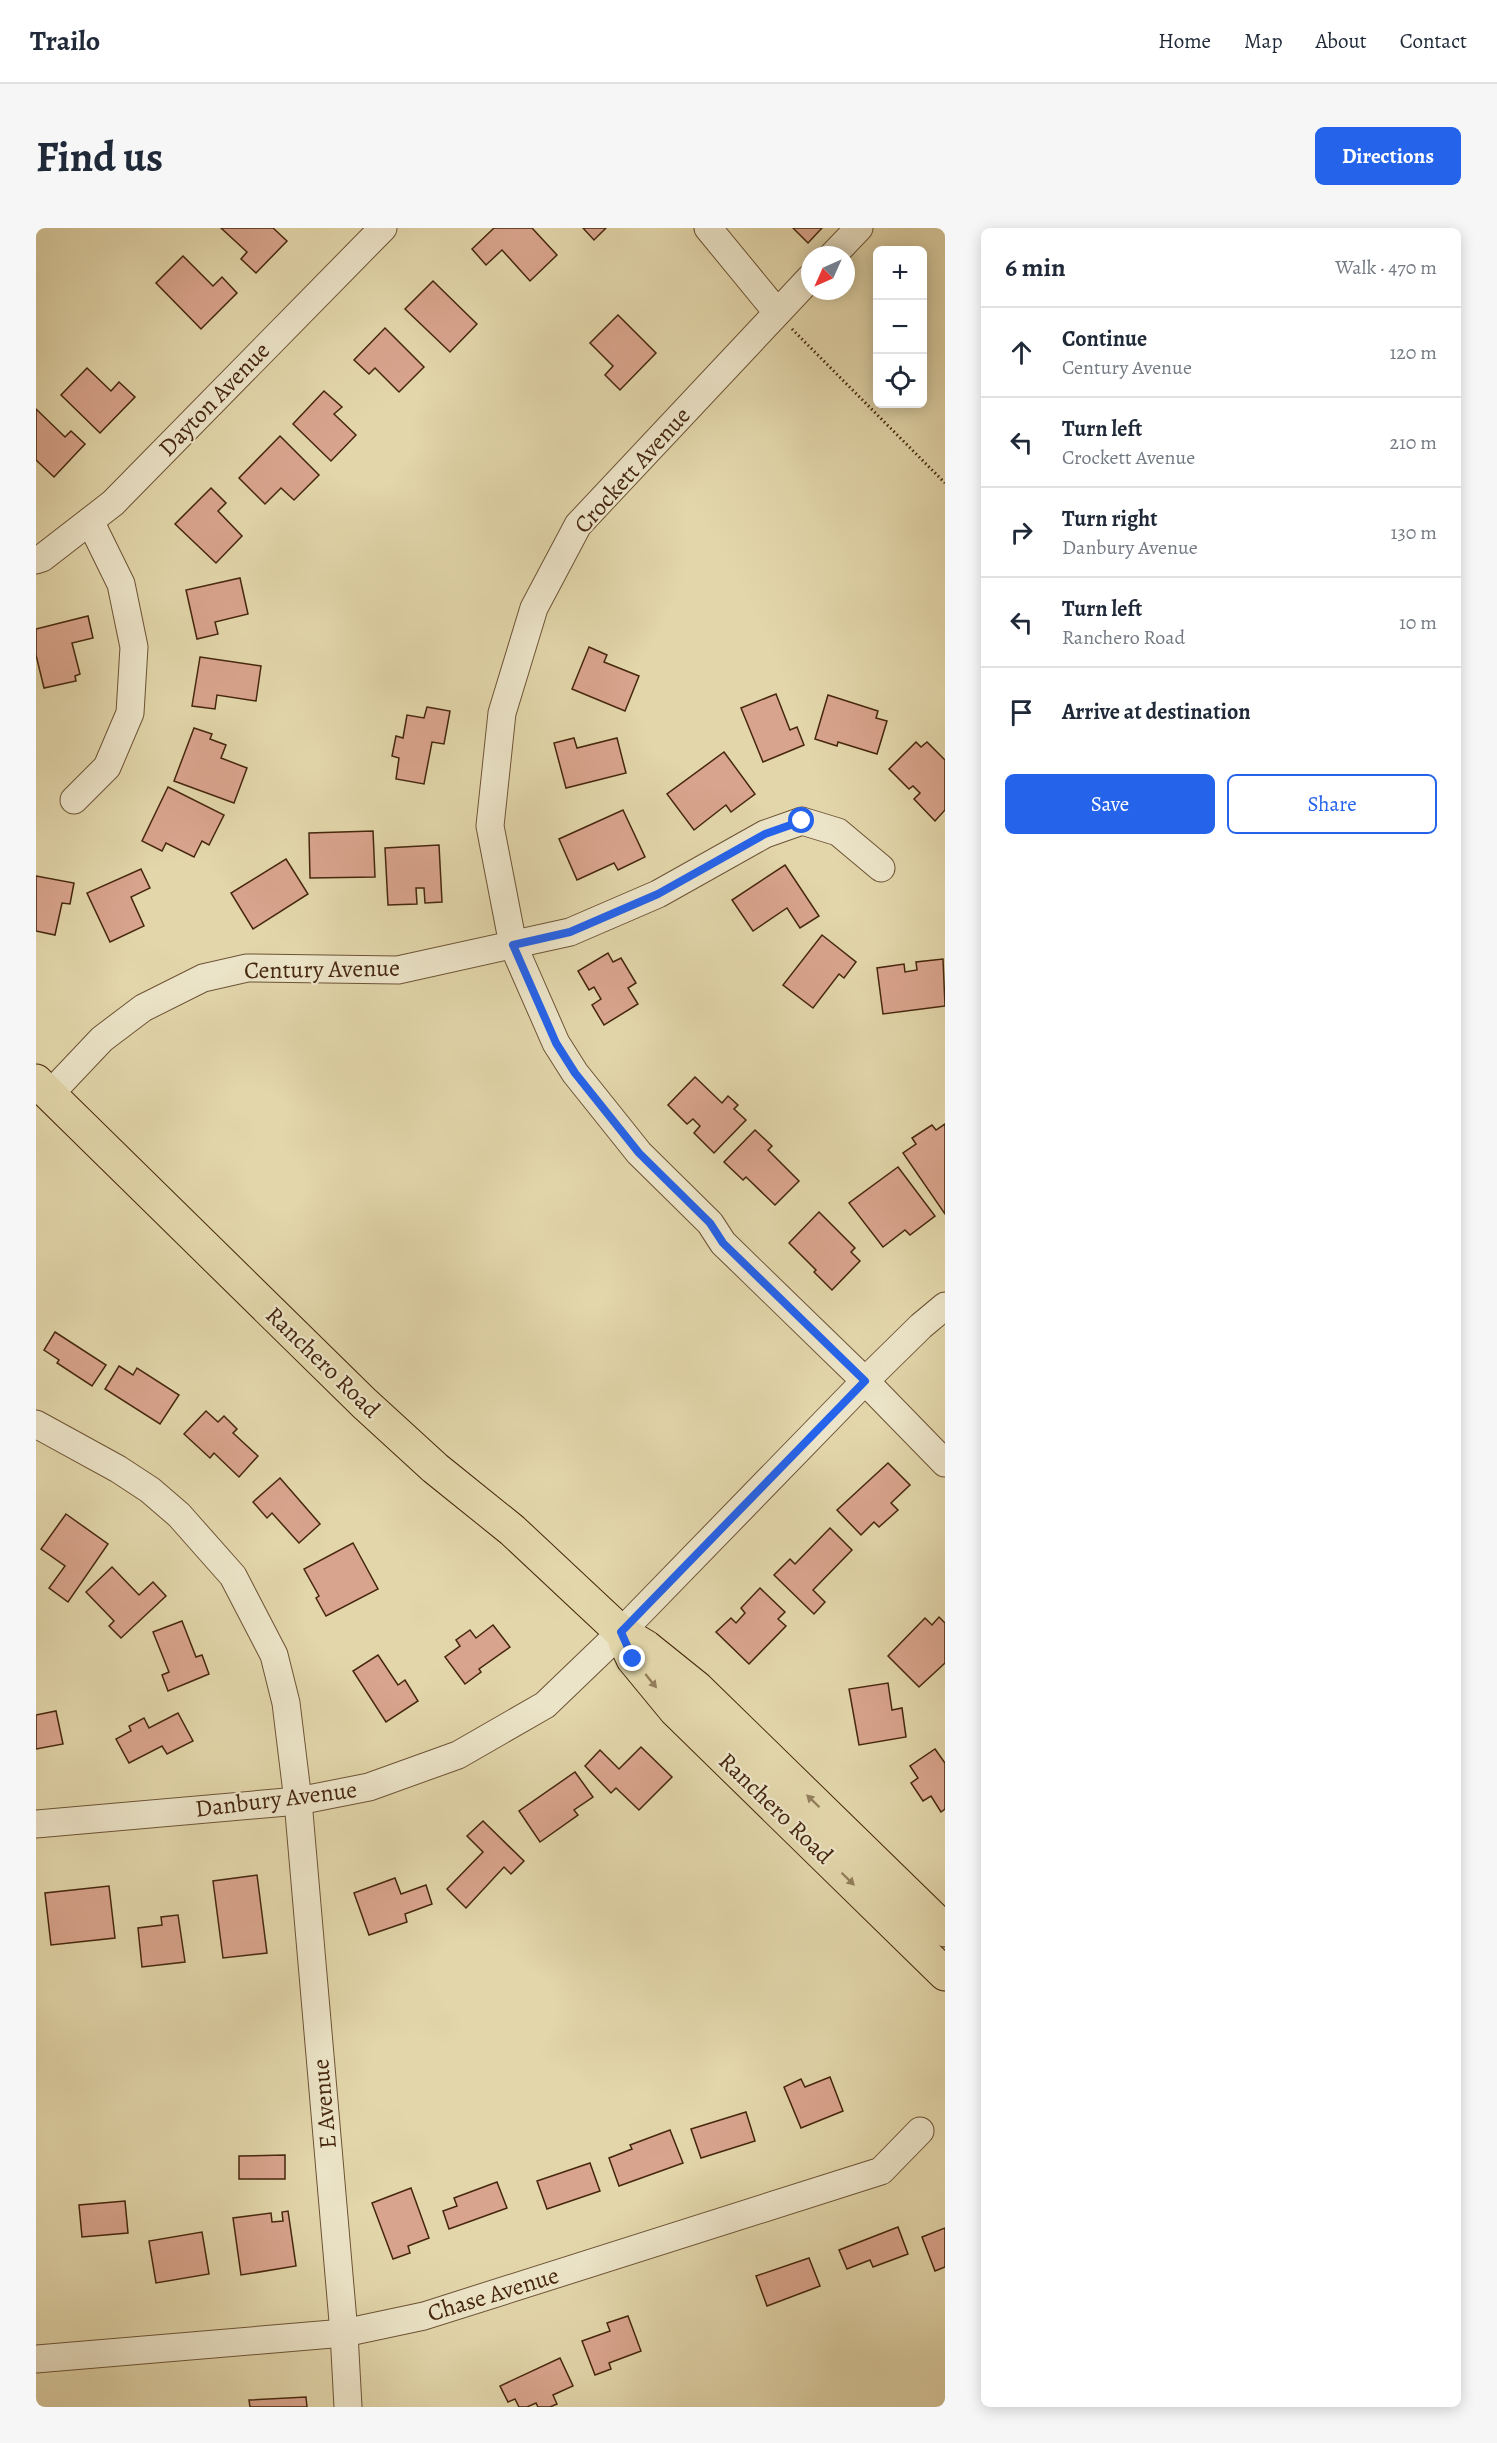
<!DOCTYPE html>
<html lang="en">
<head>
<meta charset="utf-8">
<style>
	body { margin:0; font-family:Alegreya,serif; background:#f6f6f7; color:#1f2937 }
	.controls { position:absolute; right:18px; top:18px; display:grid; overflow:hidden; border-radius:9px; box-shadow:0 3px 15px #0003 }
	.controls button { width:54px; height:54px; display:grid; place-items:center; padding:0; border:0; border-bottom:2px solid #e0e1e3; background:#fff; color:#1f2937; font:30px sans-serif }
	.compass { position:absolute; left:765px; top:18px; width:54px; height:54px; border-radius:50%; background:#fff; box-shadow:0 3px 15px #0003; rotate:225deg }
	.stop { position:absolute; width:18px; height:18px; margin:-14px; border:4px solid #2563eb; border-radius:50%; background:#fff }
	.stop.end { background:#2563eb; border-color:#fff; box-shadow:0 2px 6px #0008 }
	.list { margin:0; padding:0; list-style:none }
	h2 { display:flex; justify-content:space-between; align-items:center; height:78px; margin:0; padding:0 24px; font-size:26px }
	h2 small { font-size:20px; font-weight:400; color:#747a83 }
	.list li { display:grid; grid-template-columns:39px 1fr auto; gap:18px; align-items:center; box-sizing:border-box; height:90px; padding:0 24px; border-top:2px solid #e0e1e3 }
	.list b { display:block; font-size:22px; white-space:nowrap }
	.list p { margin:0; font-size:20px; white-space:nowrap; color:#747a83 }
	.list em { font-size:20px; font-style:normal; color:#747a83 }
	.actions { display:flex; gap:12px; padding:18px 24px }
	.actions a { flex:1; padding:14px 0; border:2px solid #2563eb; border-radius:9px; text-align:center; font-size:21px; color:#2563eb }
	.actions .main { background:#2563eb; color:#fff }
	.icon { flex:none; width:33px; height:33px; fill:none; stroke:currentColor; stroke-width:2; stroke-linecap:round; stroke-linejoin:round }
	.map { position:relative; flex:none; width:909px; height:2179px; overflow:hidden; border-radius:9px }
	header { display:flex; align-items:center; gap:36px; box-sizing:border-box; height:84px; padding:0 30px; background:#fff; border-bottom:2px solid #e0e1e3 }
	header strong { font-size:28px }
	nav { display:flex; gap:33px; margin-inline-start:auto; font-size:21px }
	.intro { display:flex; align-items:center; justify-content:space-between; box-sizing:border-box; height:144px; padding:0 36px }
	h1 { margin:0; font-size:42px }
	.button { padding:15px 27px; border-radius:9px; background:#2563eb; color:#fff; font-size:21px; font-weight:700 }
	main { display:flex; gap:36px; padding:0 36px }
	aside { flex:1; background:#fff; border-radius:9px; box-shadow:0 3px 15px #0003 }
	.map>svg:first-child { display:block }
	.building { fill:#d9a48d; stroke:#46270e; stroke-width:1.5 }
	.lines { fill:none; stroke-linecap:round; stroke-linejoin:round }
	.minor-casing { stroke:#6d5335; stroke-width:29 }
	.major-casing { stroke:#46270e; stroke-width:35 }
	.path { stroke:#46270e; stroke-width:3; stroke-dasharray:1.5 3; stroke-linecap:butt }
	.minor { stroke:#ece4c8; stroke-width:27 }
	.major { stroke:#e2d6aa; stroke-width:33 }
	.oneway { fill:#947e5c }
	.route { stroke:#2563eb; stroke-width:8 }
	.labels { text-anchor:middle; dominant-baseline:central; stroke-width:4.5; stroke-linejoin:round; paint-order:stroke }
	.street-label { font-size:24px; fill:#46270e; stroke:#ece4c8 }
</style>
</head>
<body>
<header>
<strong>Trailo</strong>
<nav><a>Home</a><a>Map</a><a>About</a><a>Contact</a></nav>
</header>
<div class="intro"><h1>Find us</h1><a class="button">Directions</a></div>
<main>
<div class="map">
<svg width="909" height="2179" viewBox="0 0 909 2179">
	<rect width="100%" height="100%" fill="#e2d6aa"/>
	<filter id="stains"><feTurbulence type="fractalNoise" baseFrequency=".00333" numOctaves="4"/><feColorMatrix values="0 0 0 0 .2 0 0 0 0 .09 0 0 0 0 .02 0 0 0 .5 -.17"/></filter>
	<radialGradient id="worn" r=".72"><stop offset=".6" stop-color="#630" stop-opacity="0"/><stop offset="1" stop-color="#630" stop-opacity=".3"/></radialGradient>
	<g class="building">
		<path d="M 185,0 L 237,0 L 251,13 L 220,45 L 205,31 L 211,24 Z"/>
		<path d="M 458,0 L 496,0 L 521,27 L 494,53 L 466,22 L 450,37 L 436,21 Z"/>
		<path d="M 547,0 L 570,0 L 558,12 Z"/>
		<path d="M 757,0 L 786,0 L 772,15 Z"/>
		<path d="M 147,28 L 177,58 L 186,49 L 201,65 L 165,101 L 120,55 Z"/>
		<path d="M 397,53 L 441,96 L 414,124 L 369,81 Z"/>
		<path d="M 582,87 L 620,125 L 584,162 L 569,147 L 577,138 L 554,115 Z"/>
		<path d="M 349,100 L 388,139 L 363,164 L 339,140 L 333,146 L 318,132 Z"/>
		<path d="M 51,140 L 75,163 L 83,154 L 99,169 L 64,205 L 25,167 Z"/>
		<path d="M 288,163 L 306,179 L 298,186 L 320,207 L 295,233 L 257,196 Z"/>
		<path d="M 0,181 L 29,209 L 35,203 L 49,216 L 18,249 L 0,232 Z"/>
		<path d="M 244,208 L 283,247 L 258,272 L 245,260 L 229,276 L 203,250 Z"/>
		<path d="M 175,260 L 190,275 L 182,283 L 206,308 L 180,335 L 139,296 Z"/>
		<path d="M 204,350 L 212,386 L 179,394 L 182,406 L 161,411 L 150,362 Z"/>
		<path d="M 52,388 L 57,410 L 36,415 L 44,446 L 39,448 L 40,453 L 8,460 L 0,427 L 0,401 Z"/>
		<path d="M 553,419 L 571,427 L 568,434 L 603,448 L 589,483 L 536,461 Z"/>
		<path d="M 164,429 L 225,438 L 220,473 L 181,467 L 179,481 L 156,478 Z"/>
		<path d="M 740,466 L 754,502 L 761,499 L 768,517 L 727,534 L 705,480 Z"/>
		<path d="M 792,467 L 842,483 L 840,490 L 851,493 L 841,526 L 802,514 L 801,518 L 779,511 Z"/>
		<path d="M 391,479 L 414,483 L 408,516 L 396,514 L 388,556 L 360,551 L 363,530 L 356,528 L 360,508 L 367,510 L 371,487 L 388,490 Z"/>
		<path d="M 158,500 L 176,506 L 174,511 L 190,517 L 185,530 L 211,540 L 198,575 L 138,553 Z"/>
		<path d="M 538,510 L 541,520 L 581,510 L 590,545 L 530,560 L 518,515 Z"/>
		<path d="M 880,514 L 885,519 L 891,514 L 909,532 L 909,582 L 899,593 L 878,571 L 884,565 L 877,558 L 873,561 L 853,541 Z"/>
		<path d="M 688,524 L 719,566 L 695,584 L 690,577 L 658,602 L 631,566 Z"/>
		<path d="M 132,559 L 188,587 L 173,617 L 166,613 L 158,629 L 130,615 L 126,623 L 106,613 Z"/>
		<path d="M 587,582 L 609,629 L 582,642 L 578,635 L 541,652 L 523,611 Z"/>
		<path d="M 337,603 L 339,649 L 274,650 L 273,605 Z"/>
		<path d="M 403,617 L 406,674 L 389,675 L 388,660 L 380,660 L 381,676 L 352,677 L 349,620 Z"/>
		<path d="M 250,631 L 272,666 L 217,701 L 195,665 Z"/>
		<path d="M 749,637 L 783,688 L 764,700 L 751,680 L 717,703 L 696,672 Z"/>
		<path d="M 105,641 L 114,660 L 95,669 L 108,698 L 74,714 L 51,665 Z"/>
		<path d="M 0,648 L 38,655 L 34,676 L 26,675 L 19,707 L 0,703 Z"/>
		<path d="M 786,707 L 820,734 L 808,750 L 803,746 L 777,780 L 747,757 Z"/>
		<path d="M 572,725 L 577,734 L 585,730 L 600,755 L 592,760 L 602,776 L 568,797 L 556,777 L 565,771 L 558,759 L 553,762 L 542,743 Z"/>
		<path d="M 907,731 L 909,778 L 847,786 L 841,740 L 868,736 L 869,744 L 881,742 L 880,734 Z"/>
		<path d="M 659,849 L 686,875 L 692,868 L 702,877 L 698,881 L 710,892 L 678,925 L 658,905 L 664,898 L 657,891 L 651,896 L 632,877 Z"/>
		<path d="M 909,896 L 909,986 L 867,925 L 880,916 L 876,910 L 896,897 L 900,902 Z"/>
		<path d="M 719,902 L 736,918 L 732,922 L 763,953 L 739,977 L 710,949 L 707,952 L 688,934 Z"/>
		<path d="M 862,939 L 899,988 L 874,1007 L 869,1002 L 847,1019 L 813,975 Z"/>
		<path d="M 783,984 L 819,1020 L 815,1024 L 824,1033 L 796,1062 L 778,1044 L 780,1042 L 753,1015 Z"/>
		<path d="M 19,1104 L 70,1137 L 56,1158 L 21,1135 L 23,1132 L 8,1122 Z"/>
		<path d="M 83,1138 L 97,1147 L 101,1140 L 143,1167 L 124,1196 L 69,1161 Z"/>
		<path d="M 170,1183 L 182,1194 L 188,1188 L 201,1201 L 197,1205 L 222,1228 L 203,1249 L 178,1225 L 174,1230 L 148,1206 Z"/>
		<path d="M 852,1235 L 874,1257 L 855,1275 L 862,1282 L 843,1299 L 838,1294 L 825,1307 L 801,1282 Z"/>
		<path d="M 244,1250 L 284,1296 L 263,1315 L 236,1285 L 231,1290 L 217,1274 Z"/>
		<path d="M 30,1286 L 72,1316 L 32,1374 L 13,1360 L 29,1338 L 5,1321 Z"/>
		<path d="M 794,1300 L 816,1322 L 777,1362 L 789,1374 L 778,1386 L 738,1347 L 754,1331 L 759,1336 Z"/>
		<path d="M 317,1315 L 342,1361 L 290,1388 L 280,1370 L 283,1368 L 268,1341 Z"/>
		<path d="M 76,1339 L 103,1367 L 117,1354 L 130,1368 L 85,1410 L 73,1398 L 78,1393 L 50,1364 Z"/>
		<path d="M 724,1360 L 749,1384 L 742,1391 L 750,1398 L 713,1436 L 680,1404 L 695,1390 L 700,1395 L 709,1385 L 705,1380 Z"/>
		<path d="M 903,1389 L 909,1395 L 909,1435 L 883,1459 L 852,1428 L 889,1390 L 896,1397 Z"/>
		<path d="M 146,1393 L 160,1429 L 166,1427 L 173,1446 L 132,1463 L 126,1447 L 133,1444 L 117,1404 Z"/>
		<path d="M 457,1397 L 474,1419 L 443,1441 L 445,1444 L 429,1456 L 409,1429 L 424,1418 L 420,1412 L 434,1402 L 440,1410 Z"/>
		<path d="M 342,1427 L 362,1457 L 369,1452 L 382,1473 L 350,1494 L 317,1443 Z"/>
		<path d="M 852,1455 L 856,1482 L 866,1480 L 870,1509 L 823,1517 L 813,1461 Z"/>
		<path d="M 20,1483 L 27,1516 L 0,1521 L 0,1487 Z"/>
		<path d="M 142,1485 L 157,1513 L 131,1526 L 126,1518 L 93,1535 L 80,1511 L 95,1503 L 93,1498 L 108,1490 L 113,1500 Z"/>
		<path d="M 605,1519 L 636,1549 L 603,1582 L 580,1560 L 575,1565 L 549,1538 L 564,1522 L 583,1541 Z"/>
		<path d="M 899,1521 L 909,1535 L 909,1581 L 905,1584 L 895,1568 L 887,1573 L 875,1555 L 882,1550 L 874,1538 Z"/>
		<path d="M 539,1544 L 557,1569 L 538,1582 L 542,1587 L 504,1614 L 483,1583 Z"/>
		<path d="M 447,1593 L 488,1633 L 475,1646 L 468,1639 L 430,1680 L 411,1661 L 447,1624 L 431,1608 Z"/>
		<path d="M 221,1647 L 231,1725 L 187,1730 L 177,1653 Z"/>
		<path d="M 359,1650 L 365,1666 L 390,1657 L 396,1676 L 369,1686 L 371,1694 L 333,1707 L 318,1665 Z"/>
		<path d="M 73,1658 L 79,1710 L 15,1717 L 9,1665 Z"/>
		<path d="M 142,1687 L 149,1734 L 106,1739 L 102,1700 L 126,1697 L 125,1689 Z"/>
		<path d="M 794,1849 L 807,1883 L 765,1900 L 748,1859 L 765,1851 L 769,1859 Z"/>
		<path d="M 710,1884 L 719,1913 L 665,1930 L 655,1901 Z"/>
		<path d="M 634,1902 L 647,1935 L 583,1958 L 573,1930 L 596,1921 L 594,1917 Z"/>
		<path d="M 249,1927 L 249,1951 L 203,1951 L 203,1928 Z"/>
		<path d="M 554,1935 L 564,1963 L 511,1981 L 501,1953 Z"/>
		<path d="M 461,1954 L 471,1980 L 413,2001 L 407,1983 L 421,1978 L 418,1970 Z"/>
		<path d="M 375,1960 L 393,2010 L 372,2018 L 374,2025 L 357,2031 L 336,1975 Z"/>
		<path d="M 89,1973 L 92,2005 L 46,2009 L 43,1977 Z"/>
		<path d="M 252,1983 L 260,2038 L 205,2047 L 197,1990 L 235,1985 L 236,1994 L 247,1993 L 246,1984 Z"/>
		<path d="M 862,1999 L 872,2026 L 837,2039 L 834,2032 L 811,2041 L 803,2022 Z"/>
		<path d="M 909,2000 L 909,2039 L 899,2043 L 886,2009 Z"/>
		<path d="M 166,2004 L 173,2046 L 120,2055 L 113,2013 Z"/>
		<path d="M 773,2030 L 784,2058 L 731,2078 L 720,2048 Z"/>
		<path d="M 592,2088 L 605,2123 L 573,2135 L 575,2141 L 559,2147 L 546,2113 L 574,2103 L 571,2095 Z"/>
		<path d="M 524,2130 L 537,2158 L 517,2167 L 521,2176 L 514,2179 L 502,2179 L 500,2175 L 491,2179 L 483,2179 L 479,2171 L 472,2174 L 464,2158 Z"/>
		<path d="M 270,2169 L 271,2179 L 214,2179 L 213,2172 Z"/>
	</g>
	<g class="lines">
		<defs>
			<g id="minor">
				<path d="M 672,0 L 741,84"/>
				<path d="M 797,27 L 823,0"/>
				<path d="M 774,50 L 542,297 L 498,380 L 466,485 L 454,598 L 477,717 L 520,815 L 539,845 L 603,925 L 674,995 L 687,1015 L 829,1153 L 909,1235"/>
				<path d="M 0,332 L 6,330 L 77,275 L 347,0"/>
				<path d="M 38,572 L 71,539 L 94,485 L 98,419 L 85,356 L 54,293"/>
				<path d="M 13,867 L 66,811 L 107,780 L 167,750 L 211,740 L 362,742 L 534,704 L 622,666 L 729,606 L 766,593 L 802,604 L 845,640"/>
				<path d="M 0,1196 L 82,1241 L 114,1262 L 143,1287 L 197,1348 L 238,1427 L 250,1475 L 262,1573 L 308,2105 L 312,2179"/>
				<path d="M 0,1596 L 262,1573 L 333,1559 L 422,1527 L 509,1477 L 585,1404 L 829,1153 L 885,1098 L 909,1078"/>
				<path d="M 0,2131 L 308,2105 L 388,2088 L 845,1943 L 884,1903"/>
			</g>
			<g id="major">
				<path d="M 0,853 L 328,1175 L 399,1240 L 476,1302 L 585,1404 L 610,1419 L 661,1460 L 909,1702"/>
				<path d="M 589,1414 L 597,1431 L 639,1482 L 909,1746"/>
			</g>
		</defs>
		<use href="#minor" class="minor-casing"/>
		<use href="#major" class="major-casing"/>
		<path class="path" d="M 756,101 L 909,255"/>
		<use href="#minor" class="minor"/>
		<use href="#major" class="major"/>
	</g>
	<defs><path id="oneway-solid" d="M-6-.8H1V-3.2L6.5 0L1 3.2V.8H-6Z" transform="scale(1.5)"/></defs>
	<g class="oneway">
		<use href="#oneway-solid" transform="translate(615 1453) rotate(51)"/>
		<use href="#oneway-solid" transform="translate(777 1573) rotate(-136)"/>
		<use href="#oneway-solid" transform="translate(812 1651) rotate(44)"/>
	</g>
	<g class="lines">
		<path class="route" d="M 597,1431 L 585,1404 L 829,1153 L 687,1015 L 674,995 L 603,925 L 539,845 L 520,815 L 477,717 L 534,704 L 622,666 L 729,606 L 766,593"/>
	</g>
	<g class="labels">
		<g class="street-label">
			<text transform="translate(178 171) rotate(-46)">Dayton Avenue</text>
			<text transform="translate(596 242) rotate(-48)">Crockett Avenue</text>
			<text transform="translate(286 741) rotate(-1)">Century Avenue</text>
			<text transform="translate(287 1134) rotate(44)">Ranchero Road</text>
			<text transform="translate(240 1571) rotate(-7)">Danbury Avenue</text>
			<text transform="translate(740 1580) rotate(44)">Ranchero Road</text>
			<text transform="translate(288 1876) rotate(-95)">E Avenue</text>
			<text transform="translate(457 2066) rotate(-17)">Chase Avenue</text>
		</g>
	</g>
	<rect width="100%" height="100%" filter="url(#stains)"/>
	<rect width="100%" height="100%" fill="url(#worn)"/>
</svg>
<div class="controls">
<button>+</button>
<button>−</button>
<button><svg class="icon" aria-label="locate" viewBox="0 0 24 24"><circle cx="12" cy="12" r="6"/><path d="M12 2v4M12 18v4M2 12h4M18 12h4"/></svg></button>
</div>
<svg class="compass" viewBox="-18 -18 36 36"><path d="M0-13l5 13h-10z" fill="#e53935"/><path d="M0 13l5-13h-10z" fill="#747a83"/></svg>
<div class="stop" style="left:766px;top:593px"></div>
<div class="stop end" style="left:597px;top:1431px"></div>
</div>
<aside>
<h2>6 min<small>Walk · 470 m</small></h2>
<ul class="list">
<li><svg class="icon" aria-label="ahead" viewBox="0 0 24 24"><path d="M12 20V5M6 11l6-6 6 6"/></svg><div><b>Continue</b><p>Century Avenue</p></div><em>120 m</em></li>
<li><svg class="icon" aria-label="left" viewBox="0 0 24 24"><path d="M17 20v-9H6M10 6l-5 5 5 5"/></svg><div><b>Turn left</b><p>Crockett Avenue</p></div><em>210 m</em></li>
<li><svg class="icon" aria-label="right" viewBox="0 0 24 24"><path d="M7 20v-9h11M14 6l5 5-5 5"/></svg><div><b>Turn right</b><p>Danbury Avenue</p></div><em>130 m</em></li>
<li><svg class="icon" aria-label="left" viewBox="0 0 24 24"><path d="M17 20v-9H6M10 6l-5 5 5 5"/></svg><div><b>Turn left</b><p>Ranchero Road</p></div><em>10 m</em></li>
<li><svg class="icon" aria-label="arrive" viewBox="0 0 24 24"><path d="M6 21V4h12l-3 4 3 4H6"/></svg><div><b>Arrive at destination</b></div></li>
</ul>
<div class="actions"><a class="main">Save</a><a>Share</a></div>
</aside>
</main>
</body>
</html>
